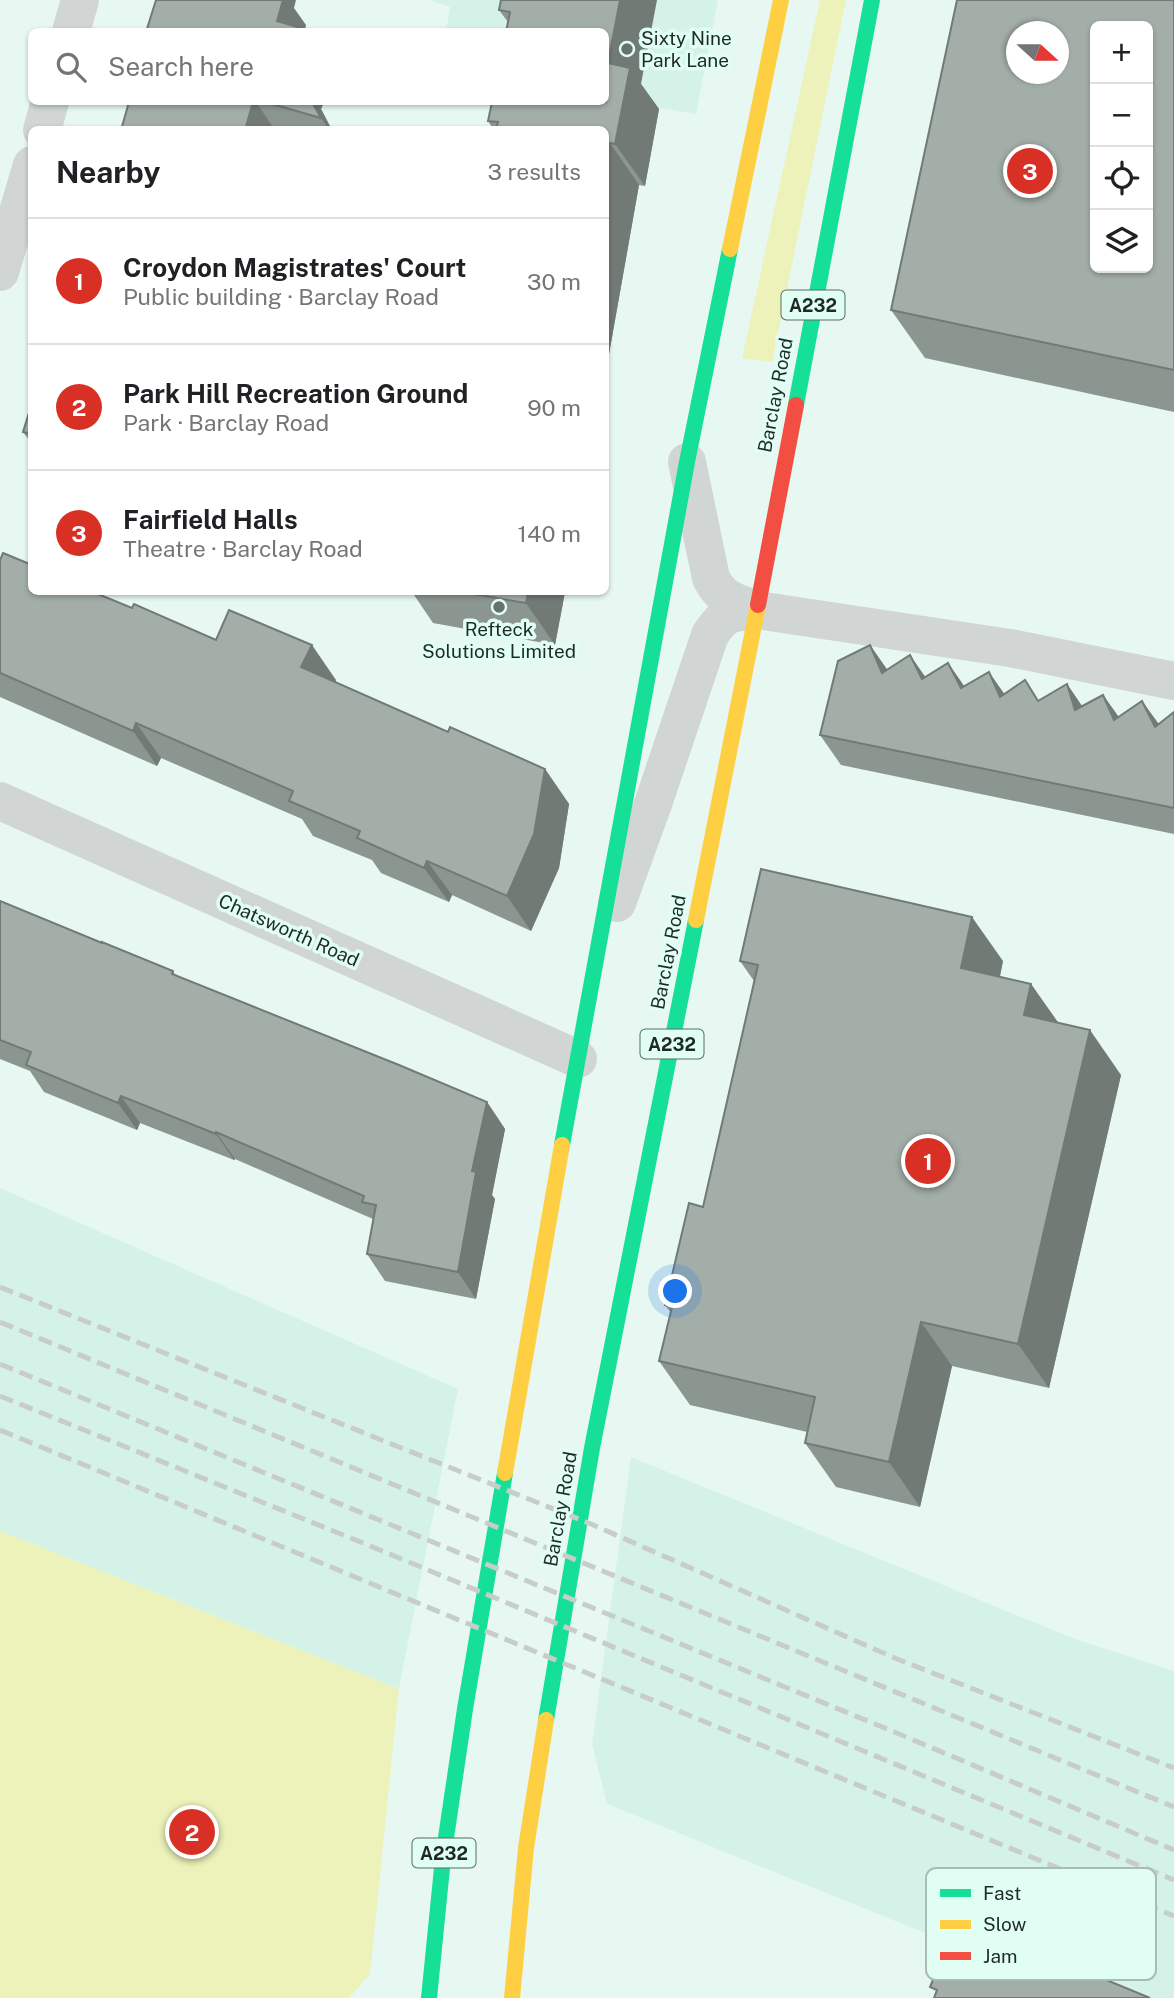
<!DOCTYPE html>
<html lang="en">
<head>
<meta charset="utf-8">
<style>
	body { margin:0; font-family:"Public Sans",sans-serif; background:#f6f6f6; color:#202124 }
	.controls { position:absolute; right:21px; top:21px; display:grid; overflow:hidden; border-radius:10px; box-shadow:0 2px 5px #0004 }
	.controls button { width:63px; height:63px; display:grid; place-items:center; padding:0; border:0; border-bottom:2px solid #e0e0e0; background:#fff; color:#202124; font:35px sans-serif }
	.compass { position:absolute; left:1006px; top:21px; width:63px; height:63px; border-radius:50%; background:#fff; box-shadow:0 2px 5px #0004; rotate:111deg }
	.you { position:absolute; left:676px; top:1292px; width:24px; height:24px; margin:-18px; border:5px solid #fff; border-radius:50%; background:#1a73e8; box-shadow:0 0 0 10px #1a73e833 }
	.badge { display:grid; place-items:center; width:46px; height:46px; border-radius:50%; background:#d93025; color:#fff; font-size:23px; font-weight:700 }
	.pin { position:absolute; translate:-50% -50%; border:4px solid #fff; box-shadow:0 2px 7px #0006 }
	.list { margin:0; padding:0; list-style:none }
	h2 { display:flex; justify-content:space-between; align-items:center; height:91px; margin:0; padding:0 28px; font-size:30px }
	h2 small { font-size:23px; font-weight:400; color:#757577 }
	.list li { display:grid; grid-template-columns:46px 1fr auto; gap:21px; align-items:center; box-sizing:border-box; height:126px; padding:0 28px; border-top:2px solid #e0e0e0 }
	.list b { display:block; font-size:26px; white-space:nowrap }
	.list p { margin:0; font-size:23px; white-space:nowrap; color:#757577 }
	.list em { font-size:23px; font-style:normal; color:#757577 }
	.icon { flex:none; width:38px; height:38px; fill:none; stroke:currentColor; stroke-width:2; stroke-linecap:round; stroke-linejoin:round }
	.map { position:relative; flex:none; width:1174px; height:1998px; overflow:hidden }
	.search { position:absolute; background:#fff; box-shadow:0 2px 5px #0004; left:28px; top:28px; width:581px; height:77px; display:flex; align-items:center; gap:18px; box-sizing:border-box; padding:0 24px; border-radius:10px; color:#757577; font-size:26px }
	.panel { position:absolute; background:#fff; box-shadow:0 2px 5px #0004; left:28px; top:126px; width:581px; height:469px; border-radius:10px }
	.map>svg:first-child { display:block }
	.built { fill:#d5f2e8 }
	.green { fill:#ecf2ba }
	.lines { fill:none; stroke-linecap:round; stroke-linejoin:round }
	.street { stroke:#d1d6d4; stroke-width:38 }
	.fast { stroke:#16e098; stroke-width:16 }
	.slow { stroke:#ffcf43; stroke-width:16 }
	.jam { stroke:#f24e42; stroke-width:16 }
	.rail { stroke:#c8cdcb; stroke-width:5; stroke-dasharray:14 7; stroke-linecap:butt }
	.wall { fill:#8c9690 }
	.shaded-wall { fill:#727a76 }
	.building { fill:#a3aea8; stroke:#727a76; stroke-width:2; fill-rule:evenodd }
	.poi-dot { fill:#65726e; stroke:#e1fef5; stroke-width:2.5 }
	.labels { text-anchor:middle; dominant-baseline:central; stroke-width:7; stroke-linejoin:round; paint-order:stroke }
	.shield { fill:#e1fef5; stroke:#596a65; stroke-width:2 }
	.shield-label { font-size:18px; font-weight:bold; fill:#1f2a27 }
	.poi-label { font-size:19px; fill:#1f2a27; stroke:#e1fef5; text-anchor:start }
	.street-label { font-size:19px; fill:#1f2a27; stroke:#e1fef5 }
	.key { fill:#e1fef5; stroke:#a7beb7; stroke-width:2 }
	.key-label { font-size:19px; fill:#1f2a27 }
</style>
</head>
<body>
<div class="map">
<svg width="1174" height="1998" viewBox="0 0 1174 1998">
	<rect width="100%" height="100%" fill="#e7f8f2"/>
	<g class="built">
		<path d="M 430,0 L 718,0 L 696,114 L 606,99 L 606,32 L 446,31 L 450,7 Z"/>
		<path d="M 0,1188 L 458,1389 L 399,1689 L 0,1531 Z"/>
		<path d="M 631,1457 L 1075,1639 L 1174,1671 L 1174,1998 L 1085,1998 L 607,1804 L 592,1744 Z"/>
	</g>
	<g class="green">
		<path d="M 820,0 L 846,0 L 772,362 L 742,358 Z"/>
		<path d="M 0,1531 L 399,1689 L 370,1974 L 349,1998 L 0,1998 Z"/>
	</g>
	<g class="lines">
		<g class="street">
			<path d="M 71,32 L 80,0"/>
			<path d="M 42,130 L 50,102"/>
			<path d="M 0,272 L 32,165"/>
			<path d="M 687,462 L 711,578 C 722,600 735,602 757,610 L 1010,648 L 1174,681"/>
			<path d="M 0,801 L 578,1059"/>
			<path d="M 617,903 L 654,801 L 710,635 C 725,612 730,613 757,610"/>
		</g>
		<g class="fast">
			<path d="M 796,405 L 872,0"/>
			<path d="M 562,1145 L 687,462 L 730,249"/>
			<path d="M 546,1720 L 592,1448 L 696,920"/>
			<path d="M 429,1998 L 443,1858 L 465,1709 L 505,1473"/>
		</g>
		<g class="slow">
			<path d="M 730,249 L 781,0"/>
			<path d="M 696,920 L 758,605"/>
			<path d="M 505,1473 L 562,1145"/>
			<path d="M 512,1998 L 526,1848 L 546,1720"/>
		</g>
		<path class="jam" d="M 758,605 L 796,405"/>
		<g class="rail">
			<path d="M 0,1287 L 591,1524 L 897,1659 L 1174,1768"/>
			<path d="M 0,1322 L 1174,1807"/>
			<path d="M 0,1364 L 892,1731 L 1174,1850"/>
			<path d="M 0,1396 L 363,1543 L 1174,1880"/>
			<path d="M 0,1430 L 1174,1916"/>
		</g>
	</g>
	<g class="wall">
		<path d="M 501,0 L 641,84 L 659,109 L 645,186 L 639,185 L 606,371 L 606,130 L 494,130 L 488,121 L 508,22 L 499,10 Z"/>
		<path d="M 1174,0 L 1174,412 L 925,358 L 891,310 Z"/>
		<path d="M 129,102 L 324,102 L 321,109 L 332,130 L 279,130 L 275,128 L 275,130 L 121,130 Z"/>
		<path d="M 32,403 L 32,444 L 23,432 Z"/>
		<path d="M 0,560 L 216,640 L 336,680 L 335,682 L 448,732 L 545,769 L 569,804 L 559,868 L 531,931 L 452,895 L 449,902 L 381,873 L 372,860 L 313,836 L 302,819 L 161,758 L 157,766 L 0,697 Z"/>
		<path d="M 412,592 L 565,592 L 555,645 L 433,623 Z"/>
		<path d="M 870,645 L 887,670 L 925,677 L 948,663 L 964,686 L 1039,700 L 1067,684 L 1082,706 L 1103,695 L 1119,717 L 1142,701 L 1158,724 L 1174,712 L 1174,834 L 841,765 L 820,735 Z"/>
		<path d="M 0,901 L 173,971 L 176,976 L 487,1102 L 505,1129 L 492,1195 L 495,1199 L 476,1299 L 385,1281 L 367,1254 L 373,1219 L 235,1159 L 234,1160 L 140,1123 L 137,1130 L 44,1092 L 30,1071 L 0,1059 Z"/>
		<path d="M 740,961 L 1003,961 L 1000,977 L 1031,984 L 1058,1023 L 1121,1075 L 1049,1388 L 952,1366 L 920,1507 L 836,1487 L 805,1443 L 807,1432 L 690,1405 L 659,1361 L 671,1313 L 665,1305 L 703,1207 L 754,981 Z"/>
	</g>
	<g class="shaded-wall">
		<path d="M 276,0 L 296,0 L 294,8 L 306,25 L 305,30 L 277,21 Z"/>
		<path d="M 620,0 L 657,0 L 641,84 L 659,109 L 645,186 L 615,144 L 608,63 Z"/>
		<path d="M 253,102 L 256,102 L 275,130 L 245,130 Z"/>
		<path d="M 312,102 L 324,102 L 321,109 L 332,130 L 329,130 L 321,118 Z"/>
		<path d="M 610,143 L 639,185 L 606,371 L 606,168 Z"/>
		<path d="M 528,592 L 565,592 L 555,645 L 526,603 Z"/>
		<path d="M 312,645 L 336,680 L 326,702 L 301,667 Z"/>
		<path d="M 870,645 L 891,675 L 882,673 Z"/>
		<path d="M 910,655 L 931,685 L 922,679 Z"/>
		<path d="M 948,663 L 969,693 L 961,688 Z"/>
		<path d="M 989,672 L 1010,702 L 1000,697 Z"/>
		<path d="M 1067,684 L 1088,715 L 1075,710 Z"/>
		<path d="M 1103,695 L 1124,725 L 1114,720 Z"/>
		<path d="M 1142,701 L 1164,731 L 1155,727 Z"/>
		<path d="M 136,723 L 161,758 L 157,766 L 133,731 Z"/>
		<path d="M 545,769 L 569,804 L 559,868 L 531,931 L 507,896 Z"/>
		<path d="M 427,861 L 452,895 L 449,902 L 424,868 Z"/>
		<path d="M 972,917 L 1003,961 L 992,1012 L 961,968 Z"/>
		<path d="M 1031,984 L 1062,1028 L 1024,1015 Z"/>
		<path d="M 1090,1030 L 1121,1075 L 1049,1388 L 1018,1344 Z"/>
		<path d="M 121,1096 L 140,1123 L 137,1130 L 118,1103 Z"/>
		<path d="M 487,1102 L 505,1129 L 492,1195 L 495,1199 L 476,1299 L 458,1272 L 472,1171 Z"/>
		<path d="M 216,1132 L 235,1159 L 234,1160 L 216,1134 Z"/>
		<path d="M 921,1322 L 952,1366 L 920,1507 L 889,1462 Z"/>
	</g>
	<g class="building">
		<path d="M 156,0 L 283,0 L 277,21 L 304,29 L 305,32 L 146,32 Z"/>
		<path d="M 501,0 L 620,0 L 608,63 L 630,68 L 615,144 L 610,143 L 606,168 L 606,130 L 496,130 L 498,122 L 488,121 L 492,102 L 606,102 L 606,32 L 506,32 L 510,12 L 499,10 Z"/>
		<path d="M 957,0 L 1174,0 L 1174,370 L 891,310 ZM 1095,26 L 1148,26 L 1148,268 L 1095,268 ZM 1017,32 L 1059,32 L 1059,74 L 1017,74 Z"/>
		<path d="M 129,102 L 253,102 L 245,130 L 121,130 Z"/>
		<path d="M 265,102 L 312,102 L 321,118 Z"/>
		<path d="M 32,403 L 32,434 L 23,432 Z"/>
		<path d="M 3,553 L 32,565 L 32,592 L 93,592 L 132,608 L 134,604 L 216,640 L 229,610 L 312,645 L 301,667 L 448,732 L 450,727 L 545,769 L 534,834 L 507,896 L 427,861 L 424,868 L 357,838 L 360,831 L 289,801 L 293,791 L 136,723 L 133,731 L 0,673 L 0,560 Z"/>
		<path d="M 462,592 L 528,592 L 526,603 Z"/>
		<path d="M 870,645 L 882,673 L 910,655 L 922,679 L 948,663 L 961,688 L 989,672 L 1000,697 L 1025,680 L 1038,701 L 1067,684 L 1075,710 L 1103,695 L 1114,720 L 1142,701 L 1155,727 L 1174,712 L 1174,808 L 820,735 L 838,661 Z"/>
		<path d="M 761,869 L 972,917 L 961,968 L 1031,984 L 1024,1015 L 1090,1030 L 1018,1344 L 921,1322 L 889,1462 L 805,1443 L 815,1397 L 659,1361 L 672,1307 L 665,1305 L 689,1203 L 703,1207 L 758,965 L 740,961 Z"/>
		<path d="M 0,901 L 102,943 L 102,942 L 173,971 L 172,974 L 399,1065 L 487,1102 L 472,1171 L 476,1172 L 458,1272 L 367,1254 L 376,1205 L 362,1202 L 364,1196 L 216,1132 L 216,1134 L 121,1096 L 118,1103 L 26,1065 L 31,1052 L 0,1040 Z"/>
		<path d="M 958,1918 L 1067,1968 L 1068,1964 L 1150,1998 L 934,1998 L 937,1990 L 930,1987 Z"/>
	</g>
	<g class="poi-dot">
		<circle cx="627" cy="49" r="7"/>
		<circle cx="499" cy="607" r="7"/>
	</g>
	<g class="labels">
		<g class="shield">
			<rect x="781.5" y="290.5" width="63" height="29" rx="5"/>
			<rect x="640.5" y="1029.5" width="63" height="29" rx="5"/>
			<rect x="412.5" y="1838.5" width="63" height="29" rx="5"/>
		</g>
		<g class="shield-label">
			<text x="813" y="305">A232</text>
			<text x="672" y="1044">A232</text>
			<text x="444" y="1853">A232</text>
		</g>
		<g class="poi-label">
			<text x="641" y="38">Sixty Nine<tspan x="641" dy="22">Park Lane</tspan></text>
			<text x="499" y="629" text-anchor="middle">Refteck<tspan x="499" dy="22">Solutions Limited</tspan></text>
		</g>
		<g class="street-label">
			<text transform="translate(775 395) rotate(-79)">Barclay Road</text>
			<text transform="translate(289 930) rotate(24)">Chatsworth Road</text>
			<text transform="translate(668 952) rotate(-79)">Barclay Road</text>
			<text transform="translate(560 1509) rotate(-80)">Barclay Road</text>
		</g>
	</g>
	<rect x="926" y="1868" width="230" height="112" rx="10" class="key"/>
	<rect x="940" y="1889" width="31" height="8" fill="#16e098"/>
	<rect x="940" y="1920" width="31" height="9" fill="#ffcf43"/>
	<rect x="940" y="1952" width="31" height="8" fill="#f24e42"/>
	<g class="key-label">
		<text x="983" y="1900">Fast</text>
		<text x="983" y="1931">Slow</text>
		<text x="983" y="1963">Jam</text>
	</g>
</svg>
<div class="controls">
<button>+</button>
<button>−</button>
<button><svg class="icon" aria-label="locate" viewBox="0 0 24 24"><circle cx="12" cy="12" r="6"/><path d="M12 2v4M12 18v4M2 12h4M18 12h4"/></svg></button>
<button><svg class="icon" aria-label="layers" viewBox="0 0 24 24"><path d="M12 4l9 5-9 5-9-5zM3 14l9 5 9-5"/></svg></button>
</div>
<svg class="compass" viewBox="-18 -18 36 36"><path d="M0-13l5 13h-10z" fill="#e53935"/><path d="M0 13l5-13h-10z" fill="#757577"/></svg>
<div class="you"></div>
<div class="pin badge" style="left:928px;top:1161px">1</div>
<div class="pin badge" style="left:192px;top:1832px">2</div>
<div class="pin badge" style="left:1030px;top:171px">3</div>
<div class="search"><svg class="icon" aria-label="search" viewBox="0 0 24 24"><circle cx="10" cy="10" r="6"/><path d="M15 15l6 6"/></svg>Search here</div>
<section class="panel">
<h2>Nearby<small>3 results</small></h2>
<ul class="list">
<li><span class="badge">1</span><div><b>Croydon Magistrates' Court</b><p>Public building · Barclay Road</p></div><em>30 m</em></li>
<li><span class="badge">2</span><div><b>Park Hill Recreation Ground</b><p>Park · Barclay Road</p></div><em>90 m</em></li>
<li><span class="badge">3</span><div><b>Fairfield Halls</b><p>Theatre · Barclay Road</p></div><em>140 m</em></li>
</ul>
</section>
</div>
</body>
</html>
